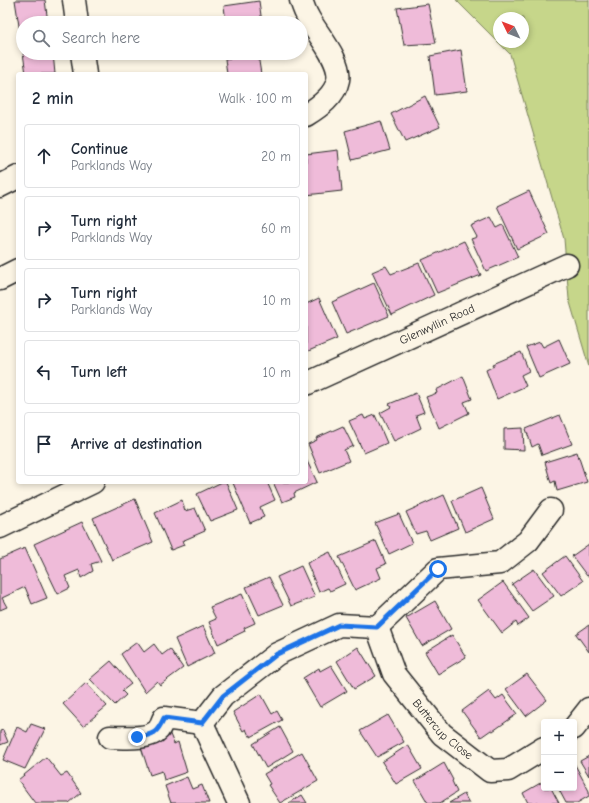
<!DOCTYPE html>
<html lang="en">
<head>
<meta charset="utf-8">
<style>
	body { margin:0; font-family:"Comic Neue",sans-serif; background:#f2f2f3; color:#1f2937 }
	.controls { position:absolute; right:12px; bottom:12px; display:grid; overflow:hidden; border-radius:4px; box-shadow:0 2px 6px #0003 }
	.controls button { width:36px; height:36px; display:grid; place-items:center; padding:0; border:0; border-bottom:1px solid #e0e1e3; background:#fff; color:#1f2937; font:20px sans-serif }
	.compass { position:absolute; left:493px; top:12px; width:36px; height:36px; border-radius:50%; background:#fff; box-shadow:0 2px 6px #0003; rotate:313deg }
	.stop { position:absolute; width:12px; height:12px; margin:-9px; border:3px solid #1a73e8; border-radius:50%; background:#fff }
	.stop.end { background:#1a73e8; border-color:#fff; box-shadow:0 1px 4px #0008 }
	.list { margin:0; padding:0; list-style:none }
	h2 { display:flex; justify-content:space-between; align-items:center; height:52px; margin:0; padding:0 16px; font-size:17px }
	h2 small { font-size:13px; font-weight:400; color:#747a83 }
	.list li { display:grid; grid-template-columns:26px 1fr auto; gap:12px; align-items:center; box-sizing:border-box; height:64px; margin:0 8px 8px; padding:0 8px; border:1px solid #e0e1e3; border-radius:4px }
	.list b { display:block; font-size:15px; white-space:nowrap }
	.list p { margin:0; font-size:13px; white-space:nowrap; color:#747a83 }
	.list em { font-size:13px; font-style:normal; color:#747a83 }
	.icon { flex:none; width:22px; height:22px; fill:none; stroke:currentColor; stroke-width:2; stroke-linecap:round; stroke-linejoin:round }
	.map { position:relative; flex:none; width:589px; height:803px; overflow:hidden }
	.search { position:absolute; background:#fff; box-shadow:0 2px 6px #0003; left:16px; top:16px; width:292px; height:44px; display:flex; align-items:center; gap:10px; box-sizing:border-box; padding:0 14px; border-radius:22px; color:#747a83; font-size:15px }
	.panel { position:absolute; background:#fff; box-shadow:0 2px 6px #0003; left:16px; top:72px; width:292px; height:412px; border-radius:4px }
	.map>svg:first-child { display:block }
	.green { fill:#c6d68a; stroke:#78805a; fill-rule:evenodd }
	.building { fill:#efbbd9; stroke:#2b2b2b }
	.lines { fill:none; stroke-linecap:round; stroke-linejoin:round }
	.minor-casing { stroke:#2b2b2b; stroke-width:25 }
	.minor { stroke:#fcf5e5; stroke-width:22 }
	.route { stroke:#1a73e8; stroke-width:5 }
	.labels { text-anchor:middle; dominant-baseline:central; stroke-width:3; stroke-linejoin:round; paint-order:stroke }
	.street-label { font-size:12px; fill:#2b2b2b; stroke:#fcf5e5 }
</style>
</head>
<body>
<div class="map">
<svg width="589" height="803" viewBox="0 0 589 803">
	<rect width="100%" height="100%" fill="#fcf5e5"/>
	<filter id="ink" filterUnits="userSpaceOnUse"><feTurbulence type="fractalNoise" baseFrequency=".025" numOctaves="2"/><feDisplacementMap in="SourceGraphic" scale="8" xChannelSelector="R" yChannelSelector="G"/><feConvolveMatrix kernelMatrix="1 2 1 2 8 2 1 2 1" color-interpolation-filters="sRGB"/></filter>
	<g filter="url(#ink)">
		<path class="green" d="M 456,0 L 589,0 L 589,367 L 569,299 L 564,239 L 510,54 ZM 499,18 L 523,18 L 523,42 L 499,42 Z"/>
		<g class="building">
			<path d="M 15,0 L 45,0 L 48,23 L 23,23 L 23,39 L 21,39 Z"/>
			<path d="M 259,1 L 262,23 L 226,23 L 224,6 Z"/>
			<path d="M 428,4 L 436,43 L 404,45 L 397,8 Z"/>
			<path d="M 461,50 L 467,91 L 435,95 L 430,56 Z"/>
			<path d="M 23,53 L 53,53 L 55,74 L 26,74 Z"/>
			<path d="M 258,55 L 261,74 L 227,74 L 225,59 Z"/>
			<path d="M 425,96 L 440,127 L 405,142 L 391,114 Z"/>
			<path d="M 381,121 L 390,150 L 352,160 L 345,131 Z"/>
			<path d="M 338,150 L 342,191 L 306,195 L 306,154 Z"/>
			<path d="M 529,191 L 549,234 L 517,249 L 497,206 Z"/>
			<path d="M 491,217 L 497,228 L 503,225 L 518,257 L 486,271 L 471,239 L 477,237 L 471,226 Z"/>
			<path d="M 464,241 L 481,275 L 437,293 L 422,260 Z"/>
			<path d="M 419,263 L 434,295 L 392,315 L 372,272 L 386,266 L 391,274 Z"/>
			<path d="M 374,283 L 389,316 L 346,334 L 332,302 Z"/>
			<path d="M 319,298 L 337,339 L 306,352 L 306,304 Z"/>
			<path d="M 559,339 L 570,364 L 539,378 L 526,347 L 540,342 L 543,347 Z"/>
			<path d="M 521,352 L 529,371 L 521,375 L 526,386 L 497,399 L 486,370 L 494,366 L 493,364 Z"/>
			<path d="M 463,376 L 472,399 L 464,402 L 469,413 L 439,428 L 426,397 L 437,393 L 436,390 Z"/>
			<path d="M 416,393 L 424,412 L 416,415 L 421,428 L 394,441 L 380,413 L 391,407 L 389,404 Z"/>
			<path d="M 363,415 L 365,419 L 375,415 L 387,443 L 364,453 L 349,421 Z"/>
			<path d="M 560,415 L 572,444 L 542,455 L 538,444 L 532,447 L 526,429 Z"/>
			<path d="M 343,426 L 353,446 L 344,450 L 349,461 L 320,473 L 308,444 L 317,440 L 316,438 Z"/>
			<path d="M 523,428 L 524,450 L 504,449 L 504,429 Z"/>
			<path d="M 577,452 L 587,482 L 557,491 L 555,481 L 551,483 L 545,462 Z"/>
			<path d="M 306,459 L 317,482 L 294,493 L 295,497 L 282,502 L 273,482 L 306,482 Z"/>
			<path d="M 222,482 L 226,482 L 238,510 L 210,521 L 197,494 Z"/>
			<path d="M 236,482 L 267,482 L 275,500 L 260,507 L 264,517 L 250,523 L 233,483 Z"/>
			<path d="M 481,488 L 494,519 L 465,532 L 452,501 Z"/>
			<path d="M 444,495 L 458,528 L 430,540 L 426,531 L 416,534 L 406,512 Z"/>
			<path d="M 135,499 L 153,542 L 112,560 L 93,518 Z"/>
			<path d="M 182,500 L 185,511 L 195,508 L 205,531 L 182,541 L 184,545 L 171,550 L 155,513 Z"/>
			<path d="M 399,514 L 412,543 L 389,554 L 375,523 Z"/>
			<path d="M 82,522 L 101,561 L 91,564 L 93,571 L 81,578 L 79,570 L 65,576 L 70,588 L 58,594 L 34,544 Z"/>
			<path d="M 376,541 L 386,564 L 377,568 L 381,578 L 355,590 L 339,557 Z"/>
			<path d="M 589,544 L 589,575 L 587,576 L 572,556 Z"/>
			<path d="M 25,548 L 47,598 L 32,604 L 25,587 L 2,598 L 7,607 L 0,610 L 0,559 Z"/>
			<path d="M 330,552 L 345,584 L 330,591 L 328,588 L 319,592 L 307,563 Z"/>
			<path d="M 565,556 L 583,581 L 561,596 L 543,572 Z"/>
			<path d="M 301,566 L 315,597 L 291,606 L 277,577 Z"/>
			<path d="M 534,569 L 554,596 L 532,611 L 512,584 Z"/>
			<path d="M 269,577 L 283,605 L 259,615 L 246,587 Z"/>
			<path d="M 503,582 L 529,618 L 518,626 L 516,622 L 502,633 L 478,600 Z"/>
			<path d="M 242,594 L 255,623 L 244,628 L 245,631 L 218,644 L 209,622 L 216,619 L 210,607 Z"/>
			<path d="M 435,601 L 451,629 L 422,646 L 406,618 Z"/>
			<path d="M 589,625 L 589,652 L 576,634 Z"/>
			<path d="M 203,626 L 215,653 L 187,667 L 175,639 Z"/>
			<path d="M 452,635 L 466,657 L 438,674 L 425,652 Z"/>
			<path d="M 137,642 L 144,652 L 154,644 L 162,655 L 170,649 L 183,668 L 160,685 L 157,681 L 145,692 L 121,654 Z"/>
			<path d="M 358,647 L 376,676 L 354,689 L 337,661 Z"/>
			<path d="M 111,661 L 131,684 L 122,691 L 126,695 L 115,705 L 90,679 Z"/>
			<path d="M 331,665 L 347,691 L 320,707 L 303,678 L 319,668 L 320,671 Z"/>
			<path d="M 527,674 L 547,700 L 526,716 L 506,689 Z"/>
			<path d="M 86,683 L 107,706 L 83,726 L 63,704 Z"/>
			<path d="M 489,691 L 496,700 L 503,695 L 517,714 L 493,731 L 491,730 L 481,737 L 462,711 Z"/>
			<path d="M 261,694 L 272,714 L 277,711 L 282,720 L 251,737 L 251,735 L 249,736 L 246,729 L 243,731 L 233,712 Z"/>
			<path d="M 388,715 L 404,742 L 377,757 L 360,731 Z"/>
			<path d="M 31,724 L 45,729 L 25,769 L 3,760 L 17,727 L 27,732 Z"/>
			<path d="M 280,727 L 293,751 L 266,768 L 253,744 Z"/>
			<path d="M 3,730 L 8,742 L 0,745 L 0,731 Z"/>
			<path d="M 169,732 L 174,744 L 178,742 L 187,772 L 164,780 L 162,771 L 150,775 L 139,741 Z"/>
			<path d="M 408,745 L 422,769 L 396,784 L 382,762 Z"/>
			<path d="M 302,752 L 318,781 L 280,803 L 268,785 L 270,784 L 264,774 Z"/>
			<path d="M 589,756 L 589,776 L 580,761 Z"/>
			<path d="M 46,757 L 61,776 L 67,773 L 81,793 L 69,803 L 35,803 L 18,780 Z"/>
			<path d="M 444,763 L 453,780 L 452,781 L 457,792 L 440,803 L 428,803 L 415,781 Z"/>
			<path d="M 574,763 L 589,791 L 589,796 L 577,803 L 566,803 L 558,788 L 574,788 Z"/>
			<path d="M 187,777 L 192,789 L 202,785 L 209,803 L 171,803 L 165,786 Z"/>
			<path d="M 544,781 L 544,788 L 551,788 L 559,803 L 528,803 L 523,793 Z"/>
			<path d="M 464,794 L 469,803 L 449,803 Z"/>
			<path d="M 302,795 L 307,803 L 289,803 Z"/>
		</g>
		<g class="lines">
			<defs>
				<g id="minor">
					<path d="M 74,0 L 77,23"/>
					<path d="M 301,0 C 303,6 305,12 308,17 C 316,33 342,61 338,80 C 335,96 319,107 306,115"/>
					<path d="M 82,53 L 85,74"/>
					<path d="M 0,186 L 18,177"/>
					<path d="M 0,279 L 18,270"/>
					<path id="s1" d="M 306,384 L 567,265"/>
					<path d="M 0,527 L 93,482"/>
					<path id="s2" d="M 377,627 L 394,674 L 442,734 L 490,771 L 508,770 L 544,748"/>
					<path d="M 202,723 L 223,696 L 277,654 L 339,625 L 377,627 L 438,569 L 500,563 L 528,541 L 551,510"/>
					<path d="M 574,728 L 589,709"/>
					<path d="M 110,737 C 123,737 149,740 158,730 C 161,727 162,721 164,718 L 202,723 L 239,803"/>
				</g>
			</defs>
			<use href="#minor" class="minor-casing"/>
			<use href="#minor" class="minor"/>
		</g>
	</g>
	<g class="lines" filter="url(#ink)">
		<path class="route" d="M 137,737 C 154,735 157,733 164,718 L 202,723 L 223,696 L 277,654 L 339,625 L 377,627 L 438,569"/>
	</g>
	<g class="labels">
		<g class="street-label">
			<text stroke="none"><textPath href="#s1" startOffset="144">Glenwyllin Road</textPath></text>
			<text stroke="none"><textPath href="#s2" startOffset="124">Buttercup Close</textPath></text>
		</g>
	</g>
</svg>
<div class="controls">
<button>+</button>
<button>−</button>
</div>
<svg class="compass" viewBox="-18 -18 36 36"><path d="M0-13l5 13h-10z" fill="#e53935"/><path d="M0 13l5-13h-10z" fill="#747a83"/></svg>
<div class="stop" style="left:438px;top:569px"></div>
<div class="stop end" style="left:137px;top:737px"></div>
<div class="search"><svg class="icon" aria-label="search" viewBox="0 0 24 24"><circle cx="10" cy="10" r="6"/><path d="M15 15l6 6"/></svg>Search here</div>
<section class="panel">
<h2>2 min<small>Walk · 100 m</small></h2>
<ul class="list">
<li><svg class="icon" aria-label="ahead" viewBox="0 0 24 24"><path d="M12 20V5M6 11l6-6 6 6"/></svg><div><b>Continue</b><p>Parklands Way</p></div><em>20 m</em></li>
<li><svg class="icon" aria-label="right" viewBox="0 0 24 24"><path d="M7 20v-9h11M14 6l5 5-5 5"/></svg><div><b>Turn right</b><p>Parklands Way</p></div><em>60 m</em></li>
<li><svg class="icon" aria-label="right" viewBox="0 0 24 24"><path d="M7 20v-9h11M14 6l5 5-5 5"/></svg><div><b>Turn right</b><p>Parklands Way</p></div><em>10 m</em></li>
<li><svg class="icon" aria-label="left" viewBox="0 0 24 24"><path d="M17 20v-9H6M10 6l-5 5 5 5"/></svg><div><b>Turn left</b></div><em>10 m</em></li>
<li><svg class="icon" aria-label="arrive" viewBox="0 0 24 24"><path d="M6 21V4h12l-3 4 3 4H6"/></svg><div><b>Arrive at destination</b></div></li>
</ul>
</section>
</div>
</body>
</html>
